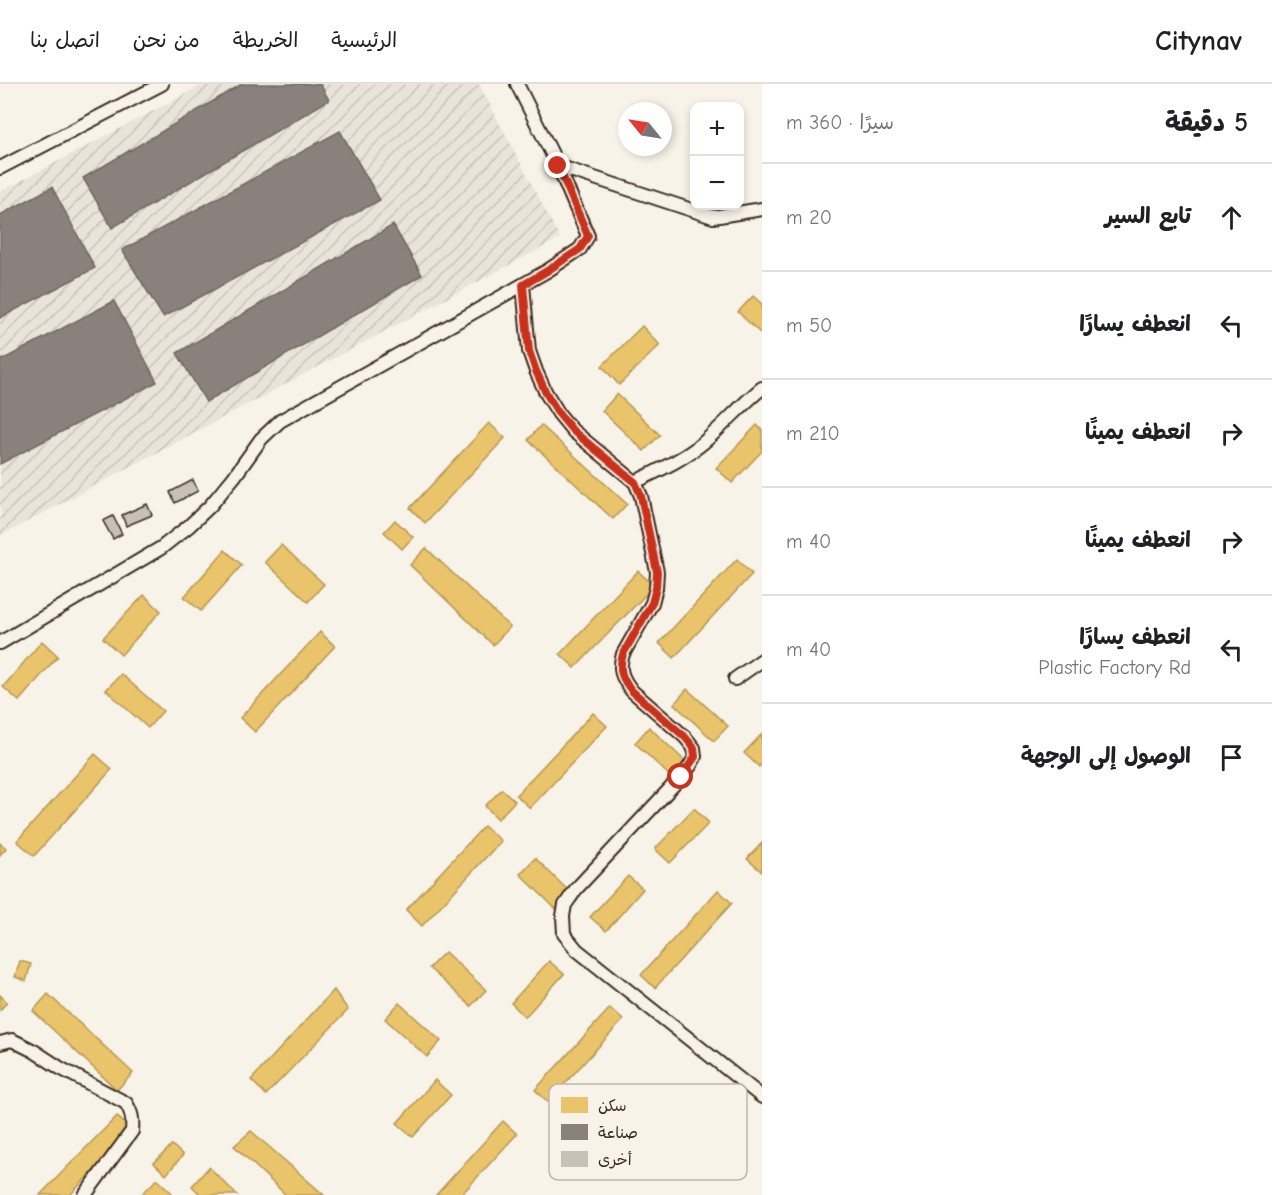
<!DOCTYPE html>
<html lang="ar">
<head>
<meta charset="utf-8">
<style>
	body { margin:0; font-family:"Comic Neue","Playpen Sans Arabic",sans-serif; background:#f6f6f6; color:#202124; direction:rtl }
	.controls { position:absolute; right:18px; top:18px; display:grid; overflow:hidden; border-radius:12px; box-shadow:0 3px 9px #0003 }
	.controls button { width:54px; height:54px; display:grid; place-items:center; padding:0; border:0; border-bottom:2px solid #e0e0e0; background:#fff; color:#202124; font:30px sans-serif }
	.compass { position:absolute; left:618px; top:18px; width:54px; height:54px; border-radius:50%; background:#fff; box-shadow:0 3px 9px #0003; rotate:300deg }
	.stop { position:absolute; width:18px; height:18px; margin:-14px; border:4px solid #c8321e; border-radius:50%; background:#fff }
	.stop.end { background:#c8321e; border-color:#fff; box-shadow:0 2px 6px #0008 }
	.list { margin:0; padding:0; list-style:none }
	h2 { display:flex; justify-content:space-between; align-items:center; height:78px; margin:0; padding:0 24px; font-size:26px }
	h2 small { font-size:20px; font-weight:400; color:#757577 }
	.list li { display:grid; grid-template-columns:39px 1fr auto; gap:18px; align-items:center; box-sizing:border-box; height:108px; padding:0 24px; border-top:2px solid #e0e0e0 }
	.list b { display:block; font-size:22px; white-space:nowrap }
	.list p { margin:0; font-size:20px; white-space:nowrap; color:#757577 }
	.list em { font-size:20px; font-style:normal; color:#757577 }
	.icon { flex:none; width:33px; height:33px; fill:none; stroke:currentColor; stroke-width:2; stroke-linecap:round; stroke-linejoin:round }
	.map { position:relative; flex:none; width:762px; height:1111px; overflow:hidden; direction:ltr }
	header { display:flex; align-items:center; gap:36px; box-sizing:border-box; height:84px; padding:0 30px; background:#fff; border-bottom:2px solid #e0e0e0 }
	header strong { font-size:28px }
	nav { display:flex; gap:33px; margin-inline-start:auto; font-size:21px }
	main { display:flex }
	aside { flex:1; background:#fff }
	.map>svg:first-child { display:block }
	.industrial { fill:url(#industrial-furrows) }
	.homes { fill:#e9c46a; stroke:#b59653; stroke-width:1.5 }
	.industry { fill:#8a817c; stroke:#726760; stroke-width:1.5 }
	.building { fill:#c8c1b6; stroke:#3b2a1e; stroke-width:1.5 }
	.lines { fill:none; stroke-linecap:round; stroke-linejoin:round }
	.street-casing { stroke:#3b2a1e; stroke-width:16 }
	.street { stroke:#f7f3e8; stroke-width:12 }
	.route { stroke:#c8321e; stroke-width:8 }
	.key { fill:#f7f3e8; stroke:#bfb7ab; stroke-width:1.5 }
	.key-label { font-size:16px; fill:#3b2a1e }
</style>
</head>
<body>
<header>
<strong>Citynav</strong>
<nav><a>الرئيسية</a><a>الخريطة</a><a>من نحن</a><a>اتصل بنا</a></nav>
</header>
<main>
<aside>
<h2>5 دقيقة<small>سيرًا · 360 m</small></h2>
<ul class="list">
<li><svg class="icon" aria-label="ahead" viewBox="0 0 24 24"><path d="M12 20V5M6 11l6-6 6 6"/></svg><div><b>تابع السير</b></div><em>20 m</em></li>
<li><svg class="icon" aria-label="left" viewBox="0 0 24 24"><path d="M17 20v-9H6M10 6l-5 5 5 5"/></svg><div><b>انعطف يسارًا</b></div><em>50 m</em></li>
<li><svg class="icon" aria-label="right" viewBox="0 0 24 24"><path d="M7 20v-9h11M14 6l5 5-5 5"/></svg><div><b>انعطف يمينًا</b></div><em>210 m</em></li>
<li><svg class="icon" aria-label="right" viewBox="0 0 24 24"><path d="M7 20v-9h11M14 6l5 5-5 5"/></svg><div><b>انعطف يمينًا</b></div><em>40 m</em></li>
<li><svg class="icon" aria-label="left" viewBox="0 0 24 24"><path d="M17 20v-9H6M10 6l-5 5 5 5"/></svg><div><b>انعطف يسارًا</b><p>Plastic Factory Rd</p></div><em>40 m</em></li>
<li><svg class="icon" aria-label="arrive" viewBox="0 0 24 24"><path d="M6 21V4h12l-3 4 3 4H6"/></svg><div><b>الوصول إلى الوجهة</b></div></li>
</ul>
</aside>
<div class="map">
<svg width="762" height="1111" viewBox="0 0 762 1111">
	<defs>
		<pattern id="industrial-furrows" width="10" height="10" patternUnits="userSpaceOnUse" patternTransform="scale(1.5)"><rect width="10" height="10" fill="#e9e4d9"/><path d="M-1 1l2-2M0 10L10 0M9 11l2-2" fill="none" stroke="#c9c4ba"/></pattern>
	</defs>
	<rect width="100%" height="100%" fill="#f7f3e8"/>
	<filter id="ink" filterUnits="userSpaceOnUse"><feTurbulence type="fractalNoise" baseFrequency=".0167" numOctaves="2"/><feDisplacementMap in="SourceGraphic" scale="12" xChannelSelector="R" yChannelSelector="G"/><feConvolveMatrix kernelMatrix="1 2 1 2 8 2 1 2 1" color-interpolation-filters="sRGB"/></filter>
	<g filter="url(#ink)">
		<path class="industrial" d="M 204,0 L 479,0 L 560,154 L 0,452 L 0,108 Z"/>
		<g class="homes">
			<path d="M 753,212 L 762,220 L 762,251 L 738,228 Z"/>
			<path d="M 642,242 L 660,261 L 619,301 L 602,282 Z"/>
			<path d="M 617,310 L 660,351 L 644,367 L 602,327 Z"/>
			<path d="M 489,339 L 505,354 L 425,439 L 410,424 Z"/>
			<path d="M 541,341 L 627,420 L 613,435 L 528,356 Z"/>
			<path d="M 757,341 L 762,346 L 762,367 L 732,399 L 716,384 Z"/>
			<path d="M 395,436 L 413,453 L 402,465 L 384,448 Z"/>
			<path d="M 281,461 L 324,500 L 308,518 L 265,478 Z"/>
			<path d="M 426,464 L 510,543 L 493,561 L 410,481 Z"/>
			<path d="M 225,466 L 242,481 L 201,527 L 184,513 Z"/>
			<path d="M 737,475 L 752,490 L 674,574 L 659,559 Z"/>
			<path d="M 638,487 L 654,502 L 575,584 L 560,570 Z"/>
			<path d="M 144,511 L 161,527 L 121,571 L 103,554 Z"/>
			<path d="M 320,548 L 335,562 L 255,648 L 240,634 Z"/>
			<path d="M 42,557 L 58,572 L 19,617 L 3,603 Z"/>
			<path d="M 121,590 L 163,627 L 148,644 L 106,606 Z"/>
			<path d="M 687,605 L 728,642 L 714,657 L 674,620 Z"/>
			<path d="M 593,629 L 607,642 L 530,724 L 516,711 Z"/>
			<path d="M 649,643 L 686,678 L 672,694 L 635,659 Z"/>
			<path d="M 762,650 L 762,679 L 759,683 L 744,669 Z"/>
			<path d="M 95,670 L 112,685 L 34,772 L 17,757 Z"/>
			<path d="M 502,705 L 515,717 L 498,735 L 485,722 Z"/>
			<path d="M 694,724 L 709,739 L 670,779 L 655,765 Z"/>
			<path d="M 484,742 L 501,757 L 422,842 L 406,826 Z"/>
			<path d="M 0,759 L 6,764 L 0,771 Z"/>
			<path d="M 762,759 L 762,788 L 747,775 Z"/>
			<path d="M 535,774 L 578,816 L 563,832 L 520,790 Z"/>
			<path d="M 628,792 L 643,805 L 606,847 L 590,833 Z"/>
			<path d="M 718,806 L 732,819 L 655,904 L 641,891 Z"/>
			<path d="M 445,868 L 486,906 L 471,922 L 429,884 Z"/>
			<path d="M 20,877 L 31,880 L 26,897 L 15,893 Z"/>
			<path d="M 549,877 L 564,890 L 525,933 L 511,919 Z"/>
			<path d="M 334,906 L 348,926 L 266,1011 L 251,996 Z"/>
			<path d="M 48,910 L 133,989 L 117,1006 L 33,927 Z"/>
			<path d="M 0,911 L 7,918 L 0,926 Z"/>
			<path d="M 399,919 L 441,957 L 427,973 L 385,935 Z"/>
			<path d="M 610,924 L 623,936 L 548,1018 L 535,1006 Z"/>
			<path d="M 435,996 L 451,1011 L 413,1053 L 397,1039 Z"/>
			<path d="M 117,1032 L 132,1047 L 70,1111 L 40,1111 Z"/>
			<path d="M 503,1037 L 517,1050 L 461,1111 L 436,1111 Z"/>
			<path d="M 251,1047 L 324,1111 L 286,1111 L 234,1062 Z"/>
			<path d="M 172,1061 L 183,1071 L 166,1091 L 154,1079 Z"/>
			<path d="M 209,1083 L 237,1111 L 201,1111 L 192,1102 Z"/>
			<path d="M 157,1095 L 172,1109 L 171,1111 L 141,1111 Z"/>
		</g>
		<g class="industry">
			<path d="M 242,0 L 320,0 L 329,16 L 112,144 L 83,94 Z"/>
			<path d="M 340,47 L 380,116 L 163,233 L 122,166 Z"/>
			<path d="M 52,103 L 95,184 L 0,234 L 0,131 Z"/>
			<path d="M 393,141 L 422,191 L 206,318 L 177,269 Z"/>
			<path d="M 114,217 L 157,298 L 0,380 L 0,277 Z"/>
		</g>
		<g class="building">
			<path d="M 193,396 L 198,407 L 175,419 L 170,408 Z"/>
			<path d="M 147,420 L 152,431 L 126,442 L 122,431 Z"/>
			<path d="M 113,432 L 122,450 L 113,455 L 103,437 Z"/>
		</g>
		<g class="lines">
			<defs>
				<g id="street">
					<path d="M 558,82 L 713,133 L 762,125"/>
					<path d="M 0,84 L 162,0"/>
					<path d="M 523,201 L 529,267 L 536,287 L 546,309 L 559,330 L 573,347 L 635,398 L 641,412 L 657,488 L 656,504 L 652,519 L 623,570 C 618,586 622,594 632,607 L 685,653 L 694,664 L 695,673 L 690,682 L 681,693 L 576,805 L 565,821 L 563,832 L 564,850 L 577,866 L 762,1013"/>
					<path d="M 635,398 C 659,386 684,375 704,358 C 724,341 741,321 762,304"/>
					<path d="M 0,559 L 161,464 L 189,442 L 210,422 L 234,393 L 261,355 L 280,337 L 547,187 L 580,165 L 588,152 L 558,82 L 517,0"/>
					<path d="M 735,595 L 762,576"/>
					<path d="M 0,959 L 12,956 L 34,967 L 60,984 L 126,1019 C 132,1029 133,1035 132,1047 L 85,1111"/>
				</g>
			</defs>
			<use href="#street" class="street-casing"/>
			<use href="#street" class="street"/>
		</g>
	</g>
	<g class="lines" filter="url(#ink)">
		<path class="route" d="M 558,82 L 588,152 L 580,165 L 547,187 L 523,201 L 529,267 L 536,287 L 546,309 L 559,330 L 573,347 L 635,398 L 641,412 L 657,488 L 656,504 L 652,519 L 623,570 C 618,586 622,595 632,607 L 685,653 L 694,664 L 695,673 L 681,693"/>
	</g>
	<rect x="549" y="1000" width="198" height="96" rx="9" class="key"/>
	<rect x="561" y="1013" width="27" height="16" fill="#e9c46a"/>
	<rect x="561" y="1040" width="27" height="16" fill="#8a817c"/>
	<rect x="561" y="1067" width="27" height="16" fill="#c8c1b6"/>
	<g class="key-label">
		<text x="598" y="1027">سكن</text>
		<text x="598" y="1054">صناعة</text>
		<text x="598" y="1081">أخرى</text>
	</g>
</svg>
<div class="controls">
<button>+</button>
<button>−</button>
</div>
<svg class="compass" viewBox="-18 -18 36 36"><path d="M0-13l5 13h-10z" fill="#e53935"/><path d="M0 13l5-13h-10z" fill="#757577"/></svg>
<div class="stop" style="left:681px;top:693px"></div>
<div class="stop end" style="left:558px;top:82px"></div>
</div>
</main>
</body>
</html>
